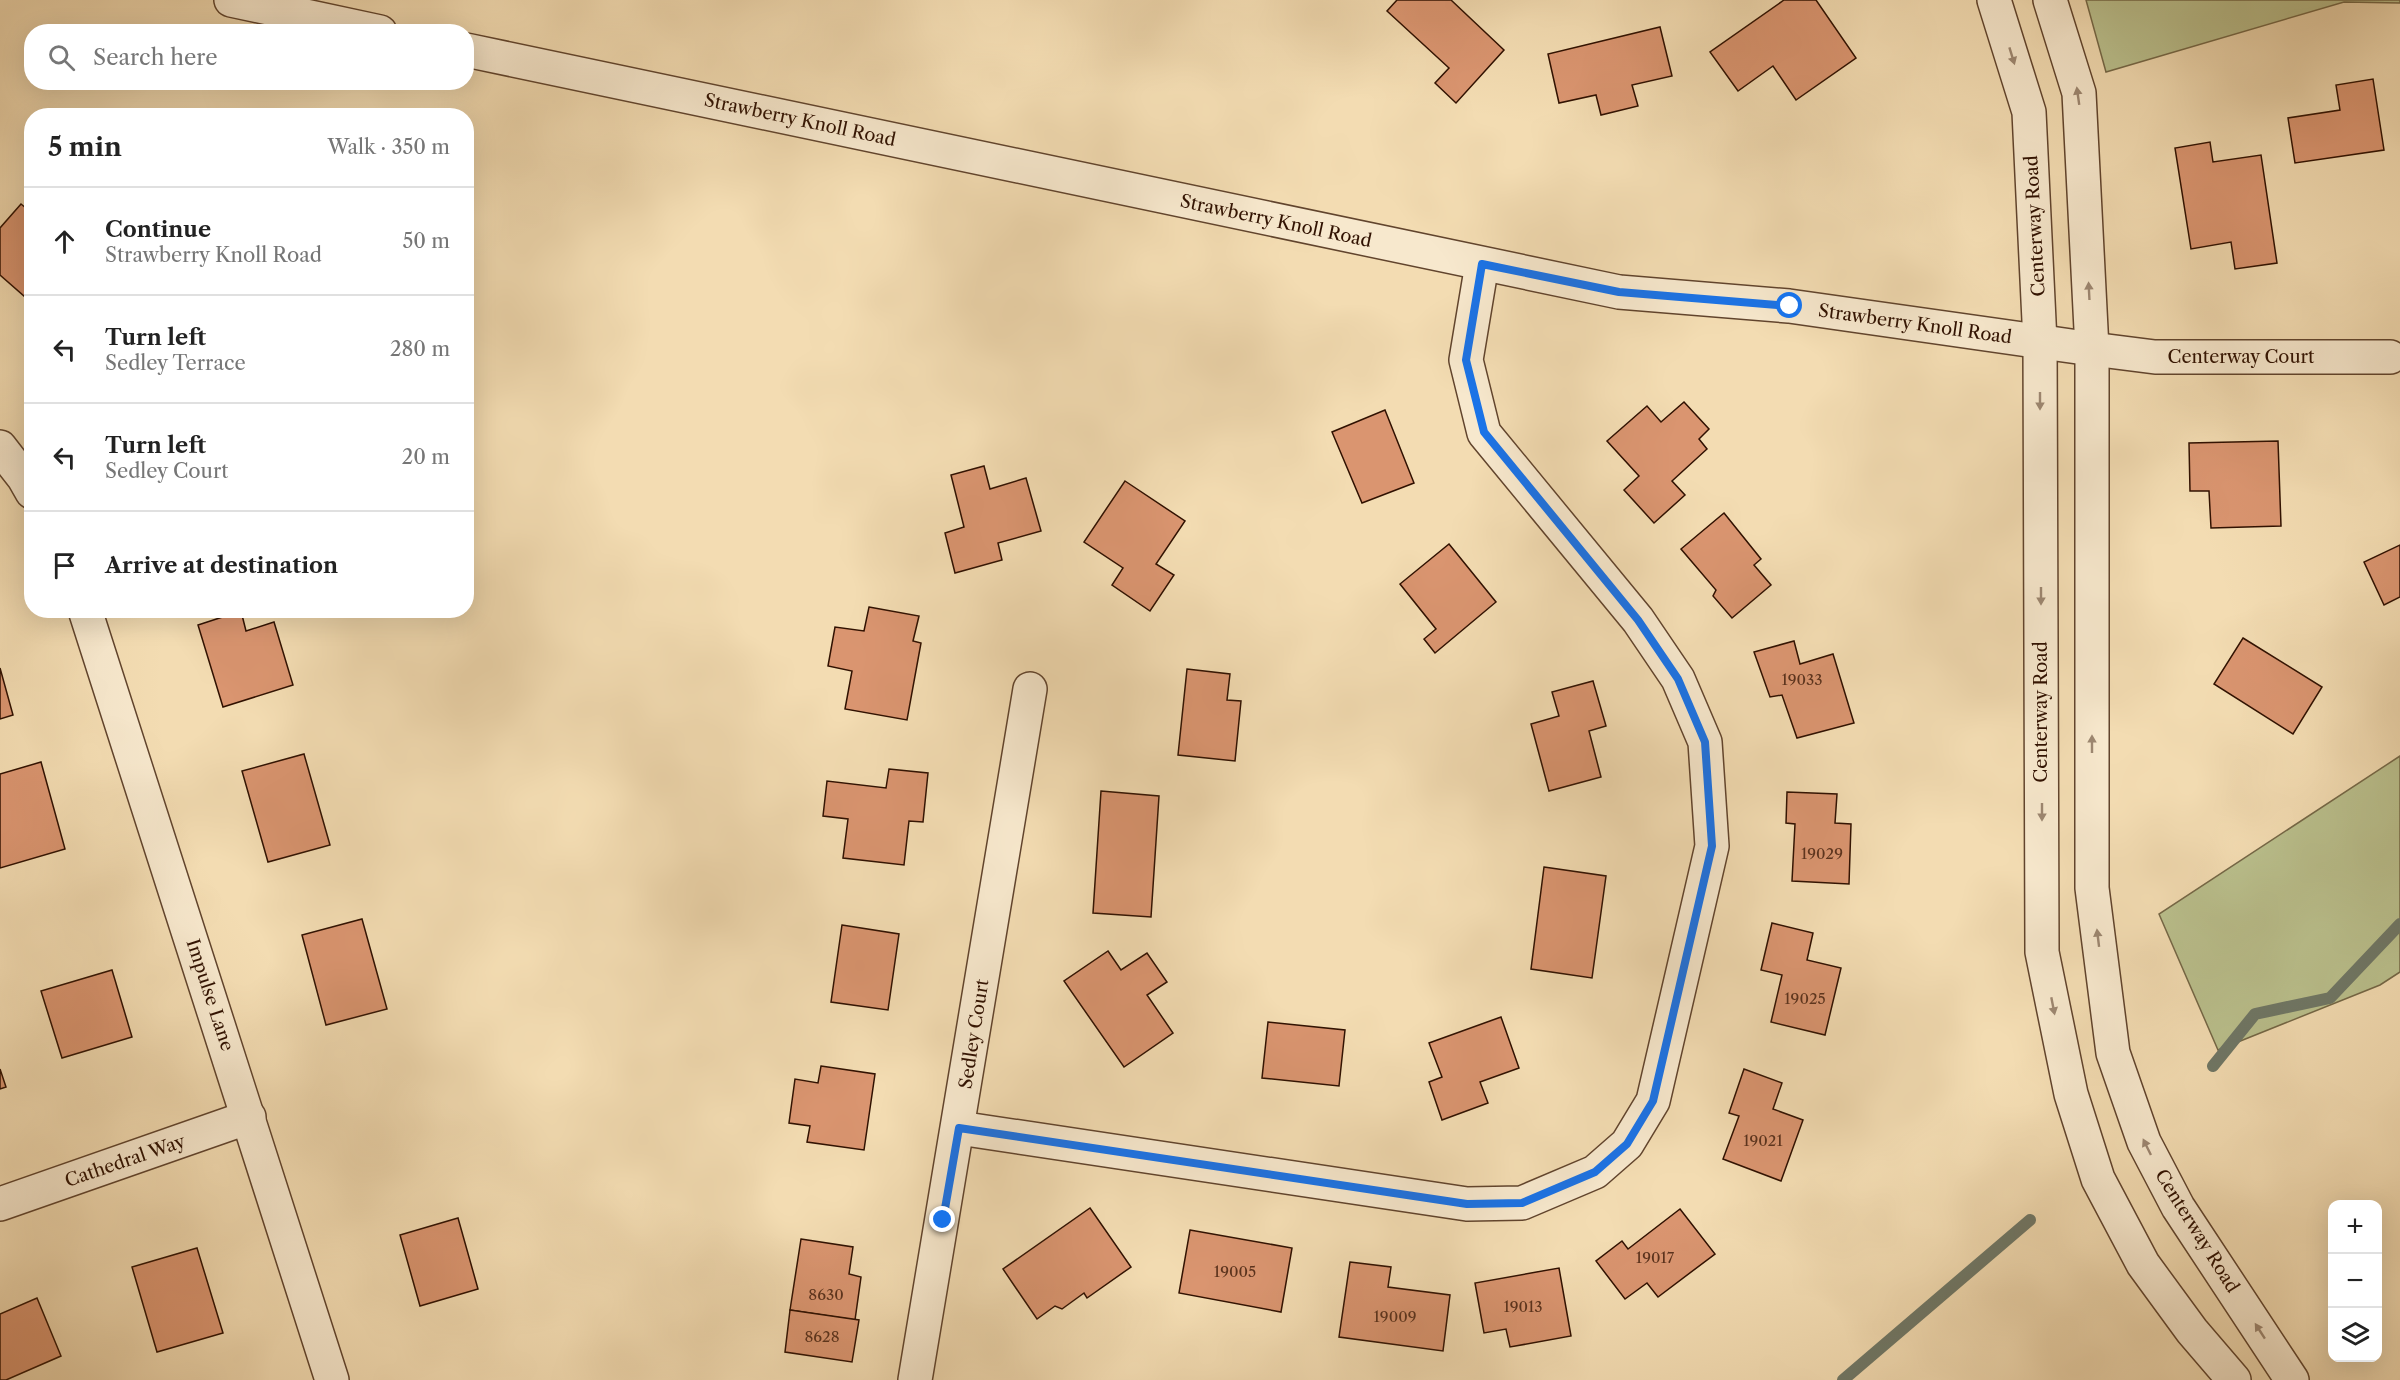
<!DOCTYPE html>
<html lang="en">
<head>
<meta charset="utf-8">
<style>
	body { margin:0; font-family:"Libre Caslon Text",serif; background:#f6f6f6; color:#222 }
	.controls { position:absolute; right:18px; bottom:18px; display:grid; overflow:hidden; border-radius:12px; box-shadow:0 6px 24px #0002 }
	.controls button { width:54px; height:54px; display:grid; place-items:center; padding:0; border:0; border-bottom:2px solid #e0e0e0; background:#fff; color:#222; font:30px sans-serif }
	.stop { position:absolute; width:18px; height:18px; margin:-14px; border:4px solid #1a73e8; border-radius:50%; background:#fff }
	.stop.end { background:#1a73e8; border-color:#fff; box-shadow:0 2px 6px #0008 }
	.list { margin:0; padding:0; list-style:none }
	h2 { display:flex; justify-content:space-between; align-items:center; height:78px; margin:0; padding:0 24px; font-size:26px }
	h2 small { font-size:20px; font-weight:400; color:#767676 }
	.list li { display:grid; grid-template-columns:39px 1fr auto; gap:18px; align-items:center; box-sizing:border-box; height:108px; padding:0 24px; border-top:2px solid #e0e0e0 }
	.list b { display:block; font-size:22px; white-space:nowrap }
	.list p { margin:0; font-size:20px; white-space:nowrap; color:#767676 }
	.list em { font-size:20px; font-style:normal; color:#767676 }
	.icon { flex:none; width:33px; height:33px; fill:none; stroke:currentColor; stroke-width:2; stroke-linecap:round; stroke-linejoin:round }
	.map { position:relative; flex:none; width:2400px; height:1380px; overflow:hidden }
	.search { position:absolute; background:#fff; box-shadow:0 6px 24px #0002; left:24px; top:24px; width:450px; height:66px; display:flex; align-items:center; gap:15px; box-sizing:border-box; padding:0 21px; border-radius:24px; color:#767676; font-size:22px }
	.panel { position:absolute; background:#fff; box-shadow:0 6px 24px #0002; left:24px; top:108px; width:450px; height:510px; border-radius:24px }
	.map>svg:first-child { display:block }
	.green { fill:#bac08d; stroke:#756847; stroke-width:1.5 }
	.lines { fill:none; stroke-linecap:round; stroke-linejoin:round }
	.stream { stroke:#707867; stroke-width:12 }
	.building { fill:#da9570; stroke:#301101; stroke-width:1.5 }
	.minor-casing { stroke:#61442d; stroke-width:36 }
	.tertiary-casing { stroke:#61442d; stroke-width:36 }
	.minor { stroke:#f7e8cd; stroke-width:33 }
	.tertiary { stroke:#f7e8cd; stroke-width:33 }
	.oneway { fill:#9d8771 }
	.route { stroke:#1a73e8; stroke-width:8 }
	.labels { text-anchor:middle; dominant-baseline:central; stroke-width:4.5; stroke-linejoin:round; paint-order:stroke }
	.number-label { font-size:15px; fill:#5a321d }
	.street-label { font-size:18px; fill:#301101; stroke:#f7e8cd }
</style>
</head>
<body>
<div class="map">
<svg width="2400" height="1380" viewBox="0 0 2400 1380">
	<rect width="100%" height="100%" fill="#f3dcb2"/>
	<filter id="stains"><feTurbulence type="fractalNoise" baseFrequency=".00333" numOctaves="4"/><feColorMatrix values="0 0 0 0 .2 0 0 0 0 .09 0 0 0 0 .02 0 0 0 .5 -.17"/></filter>
	<radialGradient id="worn" r=".72"><stop offset=".6" stop-color="#630" stop-opacity="0"/><stop offset="1" stop-color="#630" stop-opacity=".3"/></radialGradient>
	<g class="green">
		<path d="M 2086,0 L 2400,0 L 2400,3 L 2344,2 L 2106,72 Z"/>
		<path d="M 2400,756 L 2400,972 L 2380,985 L 2218,1050 L 2159,914 Z"/>
	</g>
	<g class="lines">
		<g class="stream">
			<path d="M 2213,1066 L 2255,1014 L 2330,998 L 2400,924"/>
			<path d="M 1843,1380 L 2030,1220"/>
		</g>
	</g>
	<g class="building">
		<path d="M 1397,0 L 1451,0 L 1504,50 L 1456,103 L 1435,83 L 1449,68 L 1387,11 Z"/>
		<path d="M 1784,0 L 1816,0 L 1856,58 L 1796,100 L 1773,66 L 1738,91 L 1710,52 Z"/>
		<path d="M 1660,27 L 1672,76 L 1632,85 L 1638,106 L 1601,115 L 1596,95 L 1559,103 L 1548,54 Z"/>
		<path d="M 2373,79 L 2384,150 L 2295,163 L 2288,118 L 2340,110 L 2336,85 Z"/>
		<path d="M 2210,142 L 2213,162 L 2261,155 L 2277,263 L 2235,269 L 2231,242 L 2191,249 L 2175,148 Z"/>
		<path d="M 21,204 L 32,213 L 32,303 L 0,275 L 0,228 Z"/>
		<path d="M 1684,402 L 1709,429 L 1699,439 L 1707,449 L 1672,481 L 1685,495 L 1654,523 L 1624,490 L 1639,476 L 1607,441 L 1647,406 L 1661,422 Z"/>
		<path d="M 1385,410 L 1414,483 L 1362,503 L 1332,432 Z"/>
		<path d="M 2278,441 L 2281,526 L 2211,528 L 2209,491 L 2190,491 L 2189,443 Z"/>
		<path d="M 984,466 L 990,489 L 1026,478 L 1041,531 L 998,543 L 1002,560 L 955,573 L 945,533 L 964,527 L 951,475 Z"/>
		<path d="M 1125,481 L 1185,521 L 1156,564 L 1174,575 L 1150,611 L 1112,585 L 1123,568 L 1084,542 Z"/>
		<path d="M 1724,513 L 1761,559 L 1754,565 L 1771,585 L 1732,618 L 1713,596 L 1716,590 L 1681,549 Z"/>
		<path d="M 1449,544 L 1496,602 L 1435,653 L 1424,639 L 1436,629 L 1400,584 Z"/>
		<path d="M 2400,545 L 2400,597 L 2384,605 L 2364,562 Z"/>
		<path d="M 869,607 L 919,616 L 913,641 L 921,643 L 907,720 L 845,709 L 852,671 L 828,666 L 835,627 L 864,631 Z"/>
		<path d="M 241,611 L 246,631 L 274,622 L 293,685 L 223,707 L 198,625 Z"/>
		<path d="M 2243,638 L 2322,687 L 2293,734 L 2214,684 Z"/>
		<path d="M 1794,641 L 1800,664 L 1833,654 L 1854,723 L 1797,738 L 1782,695 L 1770,697 L 1754,652 Z"/>
		<path d="M 0,668 L 13,715 L 0,719 Z"/>
		<path d="M 1187,669 L 1230,674 L 1227,700 L 1241,701 L 1235,761 L 1178,755 Z"/>
		<path d="M 1593,681 L 1606,726 L 1589,731 L 1601,777 L 1549,791 L 1531,724 L 1559,716 L 1552,692 Z"/>
		<path d="M 304,754 L 330,845 L 268,862 L 242,771 Z"/>
		<path d="M 41,762 L 65,849 L 0,868 L 0,774 Z"/>
		<path d="M 889,769 L 928,773 L 923,822 L 909,821 L 904,865 L 843,858 L 848,819 L 823,816 L 827,781 L 886,788 Z"/>
		<path d="M 1101,791 L 1159,796 L 1151,917 L 1093,913 Z"/>
		<path d="M 1787,792 L 1837,794 L 1835,823 L 1851,824 L 1849,884 L 1792,881 L 1795,824 L 1786,823 Z"/>
		<path d="M 1544,867 L 1606,876 L 1592,978 L 1531,969 Z"/>
		<path d="M 362,919 L 387,1009 L 326,1025 L 302,935 Z"/>
		<path d="M 1772,923 L 1813,933 L 1807,960 L 1841,968 L 1825,1035 L 1771,1022 L 1782,975 L 1761,970 Z"/>
		<path d="M 842,925 L 899,934 L 888,1010 L 831,1002 Z"/>
		<path d="M 1108,951 L 1121,970 L 1147,953 L 1167,982 L 1147,995 L 1173,1033 L 1124,1067 L 1064,981 Z"/>
		<path d="M 112,970 L 132,1037 L 62,1058 L 41,991 Z"/>
		<path d="M 1501,1017 L 1519,1068 L 1480,1082 L 1488,1103 L 1442,1120 L 1429,1082 L 1442,1077 L 1429,1043 Z"/>
		<path d="M 1268,1022 L 1345,1030 L 1339,1086 L 1262,1078 Z"/>
		<path d="M 821,1066 L 875,1074 L 864,1150 L 807,1142 L 810,1126 L 789,1123 L 795,1079 L 818,1083 Z"/>
		<path d="M 0,1069 L 6,1087 L 0,1089 Z"/>
		<path d="M 1744,1069 L 1782,1083 L 1773,1109 L 1803,1120 L 1781,1181 L 1723,1159 L 1739,1116 L 1729,1113 Z"/>
		<path d="M 1090,1208 L 1131,1267 L 1087,1298 L 1084,1293 L 1062,1309 L 1055,1306 L 1037,1319 L 1003,1269 Z"/>
		<path d="M 1680,1209 L 1715,1254 L 1658,1297 L 1647,1283 L 1625,1299 L 1596,1261 L 1622,1241 L 1628,1249 Z"/>
		<path d="M 458,1218 L 478,1289 L 420,1306 L 400,1235 Z"/>
		<path d="M 1190,1230 L 1292,1248 L 1281,1312 L 1179,1293 Z"/>
		<path d="M 801,1239 L 853,1247 L 849,1274 L 861,1277 L 855,1320 L 790,1310 Z"/>
		<path d="M 197,1248 L 223,1333 L 157,1352 L 132,1267 Z"/>
		<path d="M 1350,1262 L 1391,1267 L 1388,1287 L 1450,1295 L 1443,1351 L 1339,1337 Z"/>
		<path d="M 1559,1268 L 1571,1336 L 1510,1347 L 1506,1329 L 1484,1333 L 1475,1283 Z"/>
		<path d="M 37,1298 L 61,1356 L 6,1380 L 0,1380 L 0,1314 Z"/>
		<path d="M 790,1310 L 859,1320 L 852,1362 L 785,1352 Z"/>
	</g>
	<g class="lines">
		<defs>
			<g id="minor">
				<path d="M 2092,349 L 2155,357 L 2390,357"/>
				<path d="M 0,447 L 24,478 L 32,492"/>
				<path d="M 85,610 L 332,1380"/>
				<path d="M 959,1128 L 1467,1204 L 1522,1203 L 1595,1172 L 1627,1144 L 1653,1101 L 1712,846 L 1705,742 L 1678,679 L 1638,620 L 1484,433 L 1466,360 L 1482,264"/>
				<path d="M 0,1204 L 249,1117"/>
				<path d="M 915,1380 L 1030,689"/>
			</g>
			<g id="tertiary">
				<path d="M 231,0 L 380,32"/>
				<path d="M 1994,0 L 2029,112 L 2040,342 L 2042,952 L 2071,1094 L 2098,1179 L 2143,1264 L 2192,1331 L 2234,1380"/>
				<path d="M 2050,0 L 2079,93 L 2092,349 L 2092,888 L 2113,1053 L 2144,1142 L 2178,1207 L 2292,1380"/>
				<path d="M 466,50 L 1619,292 L 1789,306 L 2092,349"/>
			</g>
		</defs>
		<use href="#minor" class="minor-casing"/>
		<use href="#tertiary" class="tertiary-casing"/>
		<use href="#minor" class="minor"/>
		<use href="#tertiary" class="tertiary"/>
	</g>
	<defs><path id="oneway-solid" d="M-6-.8H1V-3.2L6.5 0L1 3.2V.8H-6Z" transform="scale(1.5)"/></defs>
	<g class="oneway">
		<use href="#oneway-solid" transform="translate(2012 56) rotate(73)"/>
		<use href="#oneway-solid" transform="translate(2078 96) rotate(-98)"/>
		<use href="#oneway-solid" transform="translate(2089 291) rotate(-93)"/>
		<use href="#oneway-solid" transform="translate(2040 401) rotate(90)"/>
		<use href="#oneway-solid" transform="translate(2041 596) rotate(90)"/>
		<use href="#oneway-solid" transform="translate(2092 744) rotate(-90)"/>
		<use href="#oneway-solid" transform="translate(2042 812) rotate(90)"/>
		<use href="#oneway-solid" transform="translate(2098 938) rotate(-97)"/>
		<use href="#oneway-solid" transform="translate(2053 1006) rotate(79)"/>
		<use href="#oneway-solid" transform="translate(2147 1147) rotate(-116)"/>
		<use href="#oneway-solid" transform="translate(2260 1331) rotate(-123)"/>
	</g>
	<g class="lines">
		<path class="route" d="M 943,1220 L 959,1128 L 1467,1204 L 1522,1203 L 1595,1172 L 1627,1144 L 1653,1101 L 1712,846 L 1705,742 L 1678,679 L 1638,620 L 1484,432 L 1466,360 L 1482,264 L 1619,292 L 1790,306"/>
	</g>
	<g class="labels">
		<g class="number-label">
			<text x="1802" y="679">19033</text>
			<text x="1822" y="853">19029</text>
			<text x="1805" y="998">19025</text>
			<text x="1763" y="1140">19021</text>
			<text x="1655" y="1257">19017</text>
			<text x="1235" y="1271">19005</text>
			<text x="826" y="1294">8630</text>
			<text x="1523" y="1306">19013</text>
			<text x="1395" y="1316">19009</text>
			<text x="822" y="1336">8628</text>
		</g>
		<g class="street-label">
			<text transform="translate(800 120) rotate(12)">Strawberry Knoll Road</text>
			<text transform="translate(1276 221) rotate(12)">Strawberry Knoll Road</text>
			<text transform="translate(2035 226) rotate(-93)">Centerway Road</text>
			<text transform="translate(1915 324) rotate(8)">Strawberry Knoll Road</text>
			<text x="2241" y="357">Centerway Court</text>
			<text transform="translate(2041 712) rotate(-90)">Centerway Road</text>
			<text transform="translate(210 995) rotate(72)">Impulse Lane</text>
			<text transform="translate(974 1034) rotate(-81)">Sedley Court</text>
			<text transform="translate(125 1161) rotate(-19)">Cathedral Way</text>
			<text transform="translate(2197 1231) rotate(58)">Centerway Road</text>
		</g>
	</g>
	<rect width="100%" height="100%" filter="url(#stains)"/>
	<rect width="100%" height="100%" fill="url(#worn)"/>
</svg>
<div class="controls">
<button>+</button>
<button>−</button>
<button><svg class="icon" aria-label="layers" viewBox="0 0 24 24"><path d="M12 4l9 5-9 5-9-5zM3 14l9 5 9-5"/></svg></button>
</div>
<div class="stop" style="left:1790px;top:306px"></div>
<div class="stop end" style="left:943px;top:1220px"></div>
<div class="search"><svg class="icon" aria-label="search" viewBox="0 0 24 24"><circle cx="10" cy="10" r="6"/><path d="M15 15l6 6"/></svg>Search here</div>
<section class="panel">
<h2>5 min<small>Walk · 350 m</small></h2>
<ul class="list">
<li><svg class="icon" aria-label="ahead" viewBox="0 0 24 24"><path d="M12 20V5M6 11l6-6 6 6"/></svg><div><b>Continue</b><p>Strawberry Knoll Road</p></div><em>50 m</em></li>
<li><svg class="icon" aria-label="left" viewBox="0 0 24 24"><path d="M17 20v-9H6M10 6l-5 5 5 5"/></svg><div><b>Turn left</b><p>Sedley Terrace</p></div><em>280 m</em></li>
<li><svg class="icon" aria-label="left" viewBox="0 0 24 24"><path d="M17 20v-9H6M10 6l-5 5 5 5"/></svg><div><b>Turn left</b><p>Sedley Court</p></div><em>20 m</em></li>
<li><svg class="icon" aria-label="arrive" viewBox="0 0 24 24"><path d="M6 21V4h12l-3 4 3 4H6"/></svg><div><b>Arrive at destination</b></div></li>
</ul>
</section>
</div>
</body>
</html>
